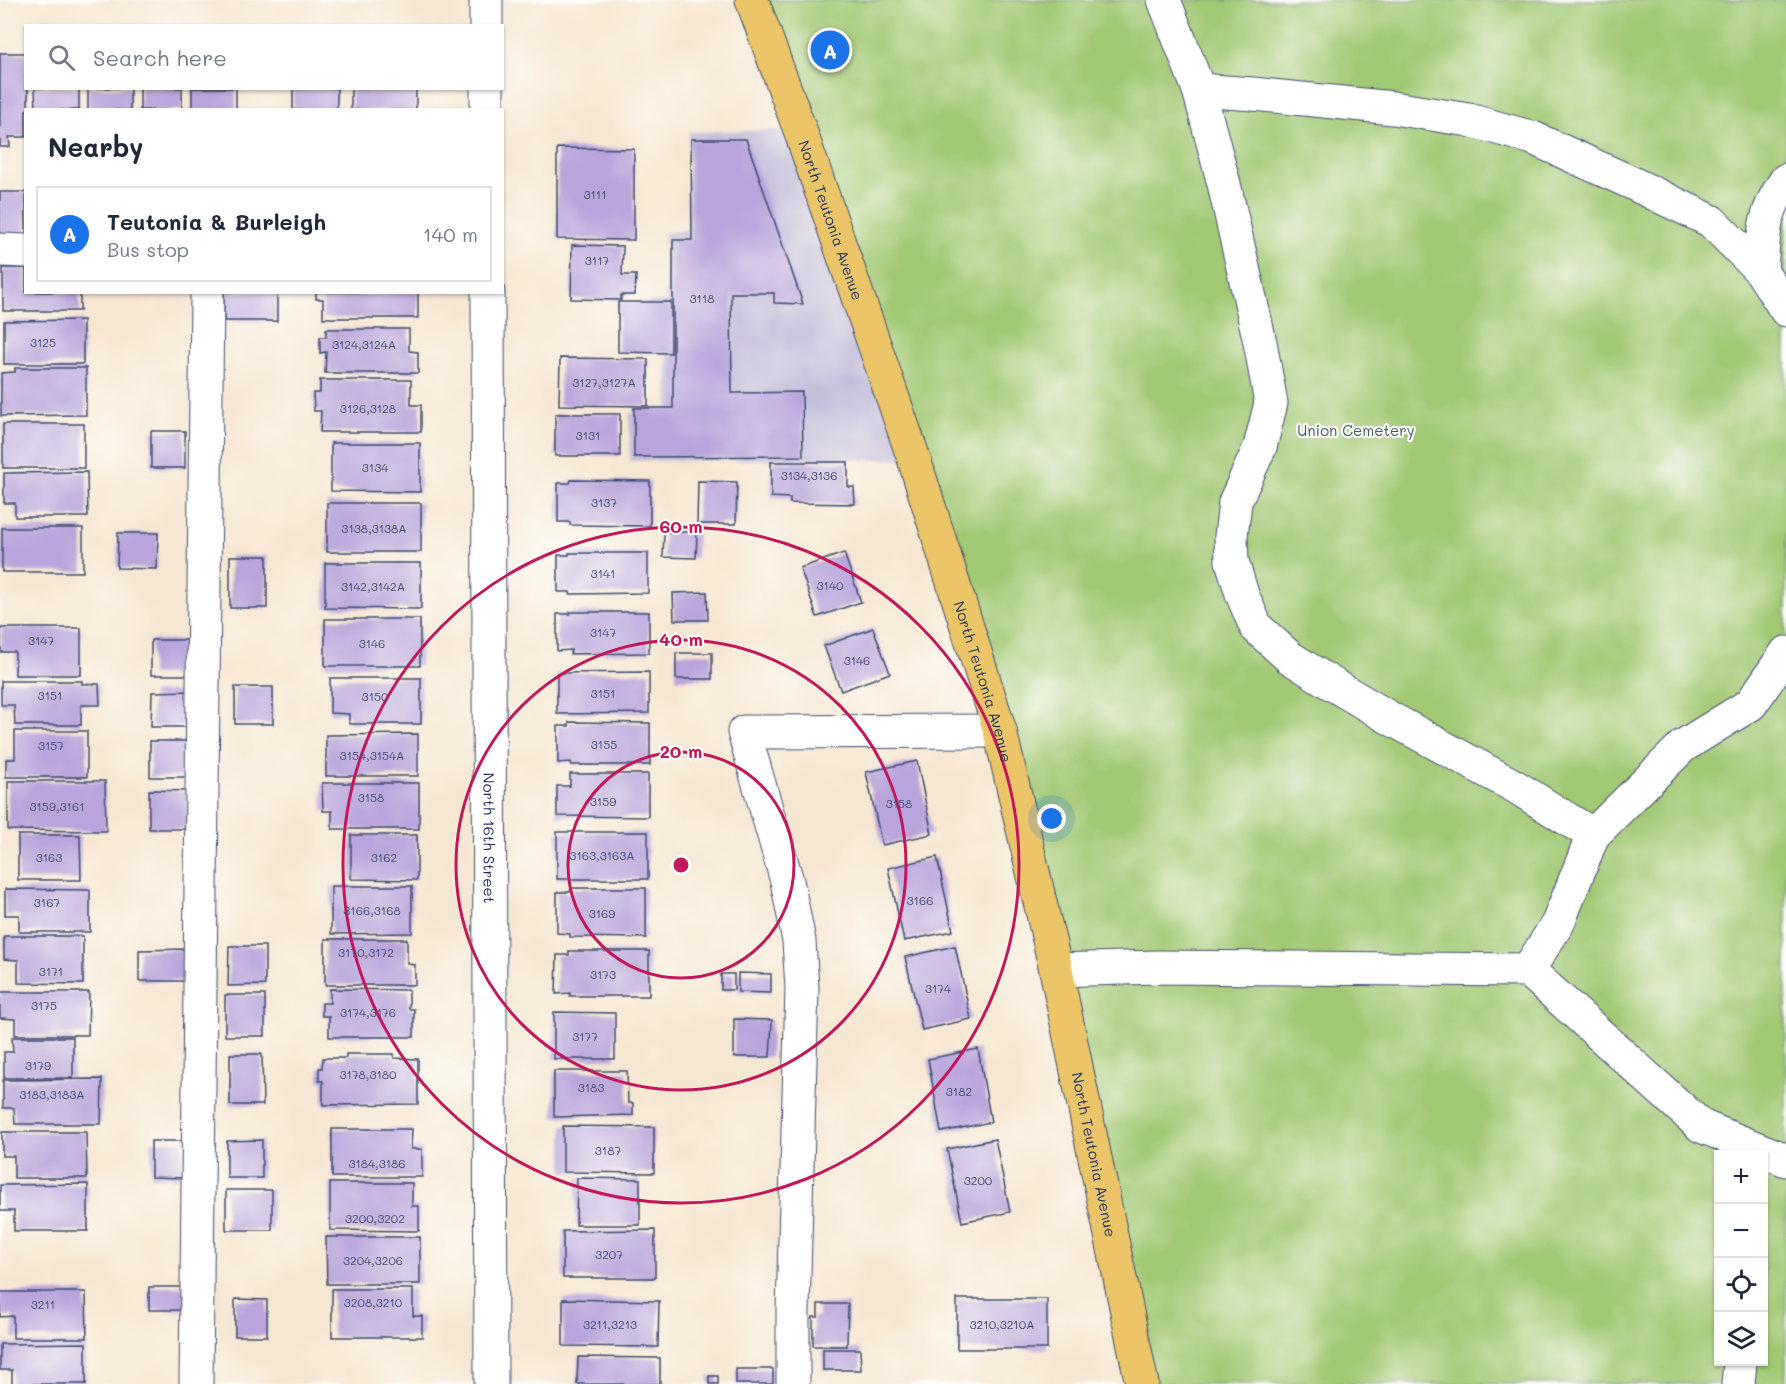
<!DOCTYPE html>
<html lang="en">
<head>
<meta charset="utf-8">
<style>
	body { margin:0; font-family:Mali,sans-serif; background:#f2f2f3; color:#1f2937 }
	.controls { position:absolute; right:18px; bottom:18px; display:grid; overflow:hidden; border-radius:0px; box-shadow:0 2px 4px #0004 }
	.controls button { width:54px; height:54px; display:grid; place-items:center; padding:0; border:0; border-bottom:2px solid #e0e1e3; background:#fff; color:#1f2937; font:30px sans-serif }
	.you { position:absolute; left:1052px; top:819px; width:21px; height:21px; margin:-15px; border:4px solid #fff; border-radius:50%; background:#1a73e8; box-shadow:0 0 0 9px #1a73e833 }
	.badge { display:grid; place-items:center; width:39px; height:39px; border-radius:50%; background:#1a73e8; color:#fff; font-size:20px; font-weight:700 }
	.pin { position:absolute; translate:-50% -50%; border:3px solid #fff; box-shadow:0 2px 6px #0006 }
	.list { margin:0; padding:0; list-style:none }
	h2 { display:flex; justify-content:space-between; align-items:center; height:78px; margin:0; padding:0 24px; font-size:26px }
	h2 small { font-size:20px; font-weight:400; color:#747a83 }
	.list li { display:grid; grid-template-columns:39px 1fr auto; gap:18px; align-items:center; box-sizing:border-box; height:96px; margin:0 12px 12px; padding:0 12px; border:2px solid #e0e1e3; border-radius:0px }
	.list b { display:block; font-size:22px; white-space:nowrap }
	.list p { margin:0; font-size:20px; white-space:nowrap; color:#747a83 }
	.list em { font-size:20px; font-style:normal; color:#747a83 }
	.icon { flex:none; width:33px; height:33px; fill:none; stroke:currentColor; stroke-width:2; stroke-linecap:round; stroke-linejoin:round }
	.map { position:relative; flex:none; width:1786px; height:1384px; overflow:hidden }
	.search { position:absolute; background:#fff; box-shadow:0 2px 4px #0004; left:24px; top:24px; width:480px; height:66px; display:flex; align-items:center; gap:15px; box-sizing:border-box; padding:0 21px; border-radius:0px; color:#747a83; font-size:22px }
	.panel { position:absolute; background:#fff; box-shadow:0 2px 4px #0004; left:24px; top:108px; width:480px; height:186px; border-radius:0px }
	.map>svg:first-child { display:block }
	.industrial { fill:#c5c0da }
	.green { fill:#a1c873; stroke:#5e7c68; stroke-width:1.5; fill-rule:evenodd }
	.building { fill:#b9a5db }
	.lines { fill:none; stroke-linecap:round; stroke-linejoin:round }
	.minor-casing { stroke:#3c4b6f; stroke-width:35 }
	.major-casing { stroke:#3c4b6f; stroke-width:35 }
	.minor { stroke:#fff; stroke-width:33 }
	.major { stroke:#edc569; stroke-width:33 }
	.ring { fill:none; stroke:#c2185b; stroke-width:3 }
	.labels { text-anchor:middle; dominant-baseline:central; stroke-width:4.5; stroke-linejoin:round; paint-order:stroke }
	.number-label { font-size:12px; fill:#424c7d }
	.street-label { font-size:15px; fill:#1b2f5e; stroke:#fdfcf7 }
	.park-label { font-size:15px; fill:#435d64; stroke:#fdfcf7 }
	.centre { fill:#c2185b; stroke:#fdfcf7; stroke-width:3 }
	.ring-label { font-size:18px; text-anchor:middle; font-weight:bold; fill:#c2185b; stroke:#fdfcf7; stroke-width:4.5; stroke-linejoin:round; paint-order:stroke }
</style>
</head>
<body>
<div class="map">
<svg width="1786" height="1384" viewBox="0 0 1786 1384">
	<rect width="100%" height="100%" fill="#fdfcf7"/>
	<filter id="ink" filterUnits="userSpaceOnUse"><feTurbulence type="fractalNoise" baseFrequency=".0167" numOctaves="2"/><feDisplacementMap in="SourceGraphic" scale="12" xChannelSelector="R" yChannelSelector="G"/><feConvolveMatrix kernelMatrix="1 2 1 2 8 2 1 2 1" color-interpolation-filters="sRGB"/></filter>
	<filter id="wash" filterUnits="userSpaceOnUse"><feTurbulence type="fractalNoise" baseFrequency=".008" numOctaves="4" result="noise"/><feDisplacementMap in="SourceGraphic" scale="24" xChannelSelector="R" yChannelSelector="G"/><feGaussianBlur stdDeviation="1.35" result="paint"/><feColorMatrix in="noise" values="0 0 0 0 0 0 0 0 0 0 0 0 0 0 0 0 0 1.4 0 .05"/><feComposite in="paint" operator="in"/></filter>
	<g filter="url(#wash)">
		<rect width="100%" height="100%" fill="#f6e7d2"/>
		<path class="industrial" d="M 800,130 L 914,459 L 630,461 L 629,414 L 668,413 L 665,233 L 687,230 L 689,132 Z"/>
		<path class="green" d="M 752,0 L 1786,0 L 1786,1384 L 1142,1384 L 1000,731 ZM 1718,1154 L 1764,1154 L 1764,1362 L 1718,1362 Z"/>
		<g id="blocks">
			<g class="building">
				<path d="M 0,53 L 26,53 L 26,88 L 28,88 L 28,110 L 26,110 L 26,137 L 9,137 L 10,147 L 0,147 Z"/>
				<path d="M 35,88 L 79,88 L 79,110 L 36,110 Z"/>
				<rect x="88" y="88" width="42" height="22"/>
				<rect x="140" y="88" width="42" height="22"/>
				<rect x="192" y="88" width="44" height="22"/>
				<rect x="293" y="88" width="44" height="22"/>
				<rect x="351" y="88" width="65" height="22"/>
				<path d="M 691,139 L 746,139 L 803,304 L 774,303 L 774,293 L 731,293 L 732,393 L 802,392 L 803,456 L 634,457 L 634,408 L 673,408 L 673,240 L 692,240 Z"/>
				<path d="M 557,148 L 634,149 L 634,240 L 557,239 Z"/>
				<rect x="0" y="192" width="26" height="46"/>
				<path d="M 572,245 L 623,246 L 622,275 L 636,275 L 635,295 L 621,295 L 621,300 L 571,299 Z"/>
				<path d="M 3,268 L 26,268 L 26,292 L 80,292 L 80,311 L 3,311 Z"/>
				<rect x="224" y="292" width="53" height="29"/>
				<path d="M 316,292 L 418,292 L 418,318 L 323,318 L 323,299 L 316,299 Z"/>
				<path d="M 618,302 L 671,302 L 671,353 L 618,352 Z"/>
				<path d="M 83,320 L 83,364 L 4,364 L 4,321 Z"/>
				<path d="M 326,329 L 409,329 L 409,351 L 418,352 L 418,373 L 325,373 L 326,352 L 320,353 L 320,337 L 326,337 Z"/>
				<path d="M 560,358 L 648,359 L 648,406 L 559,405 Z"/>
				<path d="M 15,368 L 86,368 L 86,415 L 1,416 L 1,373 L 15,372 Z"/>
				<path d="M 320,380 L 411,380 L 411,405 L 421,405 L 421,432 L 320,432 L 321,411 L 314,411 L 313,393 L 320,393 Z"/>
				<rect x="555" y="414" width="65" height="42"/>
				<rect x="3" y="424" width="81" height="44"/>
				<rect x="151" y="431" width="34" height="37"/>
				<path d="M 331,443 L 420,443 L 420,492 L 331,491 Z"/>
				<path d="M 771,462 L 848,462 L 848,487 L 854,487 L 855,504 L 790,503 L 790,498 L 771,497 Z"/>
				<path d="M 87,472 L 88,517 L 15,517 L 15,503 L 4,503 L 4,473 Z"/>
				<path d="M 571,480 L 650,481 L 650,526 L 570,525 L 570,522 L 558,522 L 558,483 L 570,483 Z"/>
				<path d="M 698,481 L 737,482 L 736,524 L 697,524 Z"/>
				<rect x="327" y="503" width="94" height="49"/>
				<rect x="2" y="528" width="81" height="44"/>
				<path d="M 664,532 L 697,532 L 696,558 L 663,557 Z"/>
				<path d="M 118,533 L 158,533 L 157,569 L 117,568 Z"/>
				<path d="M 569,553 L 648,553 L 648,593 L 570,594 L 570,592 L 558,592 L 558,555 L 569,555 Z"/>
				<path d="M 844,553 L 861,602 L 817,617 L 800,568 Z"/>
				<rect x="230" y="556" width="37" height="52"/>
				<path d="M 325,563 L 421,563 L 421,609 L 325,608 Z"/>
				<path d="M 707,592 L 708,620 L 674,620 L 673,593 Z"/>
				<path d="M 570,612 L 649,612 L 649,653 L 570,654 L 571,650 L 557,651 L 557,614 L 570,614 Z"/>
				<rect x="325" y="619" width="95" height="47"/>
				<path d="M 1,628 L 81,628 L 81,675 L 15,675 L 15,652 L 1,652 Z"/>
				<path d="M 873,628 L 890,673 L 841,691 L 824,646 Z"/>
				<rect x="151" y="640" width="37" height="35"/>
				<rect x="676" y="653" width="36" height="26"/>
				<path d="M 649,672 L 649,713 L 557,714 L 557,673 Z"/>
				<path d="M 330,678 L 421,678 L 421,724 L 349,724 L 349,714 L 330,713 Z"/>
				<path d="M 1,681 L 82,681 L 82,684 L 99,684 L 100,705 L 81,705 L 81,725 L 15,725 L 14,705 L 1,705 Z"/>
				<rect x="235" y="687" width="38" height="37"/>
				<path d="M 190,691 L 190,727 L 151,727 L 152,692 Z"/>
				<path d="M 569,722 L 650,723 L 650,765 L 571,765 L 571,762 L 558,763 L 558,726 L 569,726 Z"/>
				<path d="M 15,731 L 87,731 L 87,777 L 6,777 L 6,759 L 15,759 Z"/>
				<path d="M 418,734 L 418,776 L 326,776 L 326,735 Z"/>
				<rect x="150" y="741" width="40" height="36"/>
				<path d="M 917,761 L 932,834 L 882,845 L 866,772 Z"/>
				<path d="M 570,774 L 648,774 L 648,817 L 557,816 L 557,786 L 570,786 Z"/>
				<path d="M 8,781 L 105,781 L 106,831 L 8,830 Z"/>
				<path d="M 322,783 L 419,783 L 419,829 L 332,829 L 332,811 L 323,811 Z"/>
				<path d="M 149,790 L 188,791 L 188,829 L 149,829 Z"/>
				<rect x="557" y="832" width="91" height="47"/>
				<path d="M 18,835 L 80,835 L 81,880 L 18,880 Z"/>
				<path d="M 351,835 L 417,835 L 417,880 L 351,879 Z"/>
				<path d="M 937,857 L 953,931 L 904,941 L 888,868 Z"/>
				<path d="M 331,886 L 412,886 L 412,933 L 331,934 Z"/>
				<path d="M 571,888 L 646,888 L 646,938 L 570,937 L 570,934 L 557,933 L 557,892 L 570,892 Z"/>
				<path d="M 5,889 L 90,890 L 90,932 L 19,932 L 19,915 L 5,915 Z"/>
				<path d="M 4,936 L 83,936 L 83,984 L 18,983 L 18,960 L 4,959 Z"/>
				<path d="M 325,939 L 407,939 L 407,964 L 415,965 L 415,985 L 325,985 Z"/>
				<path d="M 229,946 L 265,946 L 265,985 L 228,986 Z"/>
				<path d="M 955,946 L 971,1019 L 922,1030 L 905,957 Z"/>
				<path d="M 190,949 L 191,981 L 139,981 L 139,950 Z"/>
				<path d="M 569,951 L 649,951 L 649,996 L 570,996 L 570,993 L 556,994 L 557,955 L 569,955 Z"/>
				<path d="M 738,973 L 771,974 L 771,993 L 738,992 Z"/>
				<rect x="721" y="974" width="13" height="16"/>
				<path d="M 330,989 L 409,990 L 409,1009 L 414,1009 L 414,1037 L 329,1037 L 329,1016 L 322,1016 L 322,1003 L 330,1003 Z"/>
				<path d="M 0,992 L 89,992 L 88,1035 L 15,1035 L 15,1019 L 0,1018 Z"/>
				<rect x="225" y="995" width="40" height="41"/>
				<path d="M 554,1012 L 615,1013 L 615,1059 L 554,1059 Z"/>
				<path d="M 734,1019 L 772,1020 L 770,1057 L 734,1057 Z"/>
				<path d="M 12,1037 L 73,1037 L 73,1078 L 4,1078 L 4,1052 L 13,1052 Z"/>
				<path d="M 978,1049 L 991,1122 L 941,1132 L 928,1059 Z"/>
				<path d="M 230,1054 L 262,1054 L 263,1105 L 230,1105 Z"/>
				<path d="M 346,1054 L 394,1054 L 394,1058 L 418,1059 L 418,1104 L 323,1105 L 323,1081 L 319,1081 L 319,1068 L 322,1068 L 323,1058 L 346,1058 Z"/>
				<path d="M 554,1071 L 627,1071 L 628,1103 L 633,1103 L 633,1115 L 554,1117 Z"/>
				<path d="M 102,1079 L 101,1124 L 15,1124 L 14,1108 L 3,1108 L 3,1080 Z"/>
				<path d="M 563,1126 L 654,1127 L 654,1173 L 563,1172 Z"/>
				<path d="M 332,1129 L 412,1129 L 411,1149 L 422,1149 L 422,1177 L 332,1177 Z"/>
				<path d="M 2,1132 L 86,1132 L 87,1178 L 14,1178 L 14,1156 L 2,1156 Z"/>
				<path d="M 995,1139 L 1010,1212 L 962,1222 L 947,1149 Z"/>
				<path d="M 262,1140 L 262,1178 L 227,1178 L 227,1141 Z"/>
				<path d="M 151,1141 L 183,1141 L 183,1178 L 151,1177 Z"/>
				<path d="M 577,1178 L 640,1179 L 640,1225 L 576,1225 Z"/>
				<path d="M 330,1183 L 412,1183 L 412,1206 L 419,1206 L 419,1231 L 330,1230 Z"/>
				<path d="M 88,1184 L 88,1231 L 14,1231 L 14,1211 L 0,1211 L 0,1185 Z"/>
				<rect x="226" y="1190" width="46" height="40"/>
				<path d="M 655,1230 L 655,1278 L 563,1278 L 563,1231 Z"/>
				<path d="M 326,1237 L 420,1237 L 420,1284 L 327,1284 Z"/>
				<rect x="149" y="1287" width="37" height="23"/>
				<path d="M 332,1289 L 413,1289 L 413,1316 L 422,1316 L 422,1337 L 332,1337 Z"/>
				<path d="M 0,1292 L 86,1292 L 87,1338 L 13,1338 L 13,1316 L 0,1317 Z"/>
				<path d="M 235,1299 L 267,1300 L 267,1336 L 235,1336 Z"/>
				<path d="M 563,1299 L 659,1301 L 658,1347 L 563,1346 Z"/>
				<rect x="957" y="1299" width="90" height="50"/>
				<path d="M 818,1304 L 848,1304 L 847,1346 L 813,1346 L 813,1317 L 818,1317 Z"/>
				<path d="M 86,1343 L 86,1384 L 12,1384 L 12,1370 L 0,1370 L 0,1344 Z"/>
				<path d="M 823,1349 L 860,1349 L 861,1370 L 823,1370 Z"/>
				<path d="M 578,1357 L 660,1358 L 660,1384 L 577,1384 Z"/>
				<rect x="736" y="1369" width="37" height="15"/>
				<rect x="709" y="1376" width="9" height="8"/>
			</g>
		</g>
	</g>
	<g filter="url(#ink)">
		<use href="#blocks" fill-opacity="0" stroke="#3c4b6f" stroke-width="1.5"/>
		<g class="lines">
			<defs>
				<g id="minor">
					<path d="M 486,0 L 486,26"/>
					<path d="M 1164,0 L 1199,90"/>
					<path d="M 487,88 L 487,110"/>
					<path d="M 0,250 L 26,251"/>
					<path d="M 1761,271 C 1763,234 1764,211 1786,180"/>
					<path id="s1" d="M 488,292 L 491,1384"/>
					<path d="M 1593,835 L 1516,787 L 1388,717 L 1324,679 L 1289,657 L 1256,627 L 1242,594 L 1232,561 L 1231,536 L 1235,502 L 1260,447 L 1271,403 L 1260,342 L 1224,184 L 1199,90 L 1253,94 L 1393,108 L 1469,120 L 1533,138 L 1632,183 L 1711,221 L 1761,271 L 1786,310"/>
					<path d="M 1056,970 L 1157,967 L 1528,970 L 1701,1126 L 1786,1160"/>
					<path d="M 1528,970 L 1558,923 L 1593,835 L 1683,746 L 1751,704 L 1786,653"/>
					<path d="M 196,1384 L 207,292"/>
					<path d="M 793,1384 L 793,1311 L 802,988 L 799,941 L 787,881 L 744,732 L 1000,731"/>
					<path d="M 1738,1384 L 1740,1362"/>
				</g>
				<g id="major">
					<path id="s2" d="M 752,0 L 800,130 L 914,459 L 1000,731 L 1056,970 L 1142,1384"/>
				</g>
			</defs>
			<use href="#minor" class="minor-casing"/>
			<use href="#major" class="major-casing"/>
			<use href="#minor" class="minor"/>
			<use href="#major" class="major"/>
		</g>
	</g>
	<g class="ring">
		<circle cx="681" cy="865" r="113"/>
		<circle cx="681" cy="865" r="225"/>
		<circle cx="681" cy="865" r="338"/>
	</g>
	<g class="labels">
		<g class="number-label">
			<text x="595" y="194">3111</text>
			<text x="597" y="260">3117</text>
			<text x="702" y="298">3118</text>
			<text x="43" y="342">3125</text>
			<text x="364" y="344">3124,3124A</text>
			<text x="604" y="382">3127,3127A</text>
			<text x="368" y="408">3126,3128</text>
			<text x="588" y="435">3131</text>
			<text x="375" y="467">3134</text>
			<text x="809" y="475">3134,3136</text>
			<text x="604" y="502">3137</text>
			<text x="374" y="528">3138,3138A</text>
			<text x="603" y="573">3141</text>
			<text x="830" y="585">3140</text>
			<text x="373" y="586">3142,3142A</text>
			<text x="603" y="632">3147</text>
			<text x="41" y="640">3147</text>
			<text x="372" y="643">3146</text>
			<text x="857" y="660">3146</text>
			<text x="603" y="693">3151</text>
			<text x="50" y="695">3151</text>
			<text x="375" y="696">3150</text>
			<text x="604" y="744">3155</text>
			<text x="51" y="745">3157</text>
			<text x="372" y="755">3154,3154A</text>
			<text x="371" y="797">3158</text>
			<text x="603" y="801">3159</text>
			<text x="899" y="803">3158</text>
			<text x="57" y="806">3159,3161</text>
			<text x="602" y="855">3163,3163A</text>
			<text x="49" y="857">3163</text>
			<text x="384" y="857">3162</text>
			<text x="920" y="900">3166</text>
			<text x="47" y="902">3167</text>
			<text x="372" y="910">3166,3168</text>
			<text x="602" y="913">3169</text>
			<text x="366" y="952">3170,3172</text>
			<text x="51" y="971">3171</text>
			<text x="603" y="974">3173</text>
			<text x="938" y="988">3174</text>
			<text x="44" y="1005">3175</text>
			<text x="368" y="1012">3174,3176</text>
			<text x="585" y="1036">3177</text>
			<text x="38" y="1065">3179</text>
			<text x="368" y="1074">3178,3180</text>
			<text x="591" y="1087">3183</text>
			<text x="959" y="1091">3182</text>
			<text x="52" y="1094">3183,3183A</text>
			<text x="608" y="1150">3187</text>
			<text x="377" y="1163">3184,3186</text>
			<text x="978" y="1180">3200</text>
			<text x="375" y="1218">3200,3202</text>
			<text x="609" y="1254">3207</text>
			<text x="373" y="1260">3204,3206</text>
			<text x="373" y="1302">3208,3210</text>
			<text x="43" y="1304">3211</text>
			<text x="610" y="1324">3211,3213</text>
			<text x="1002" y="1324">3210,3210A</text>
		</g>
		<g class="street-label">
			<text stroke="none"><textPath href="#s2" startOffset="234">North Teutonia Avenue</textPath></text>
			<text stroke="none"><textPath href="#s2" startOffset="720">North Teutonia Avenue</textPath></text>
			<text stroke="none"><textPath href="#s1" startOffset="546">North 16th Street</textPath></text>
			<text stroke="none"><textPath href="#s2" startOffset="1206">North Teutonia Avenue</textPath></text>
		</g>
		<g class="park-label">
			<text x="1356" y="430">Union Cemetery</text>
		</g>
	</g>
	<circle cx="681" cy="865" r="9" class="centre"/>
	<g class="ring-label">
		<text x="681" y="533">60 m</text>
		<text x="681" y="646">40 m</text>
		<text x="681" y="758">20 m</text>
	</g>
</svg>
<div class="controls">
<button>+</button>
<button>−</button>
<button><svg class="icon" aria-label="locate" viewBox="0 0 24 24"><circle cx="12" cy="12" r="6"/><path d="M12 2v4M12 18v4M2 12h4M18 12h4"/></svg></button>
<button><svg class="icon" aria-label="layers" viewBox="0 0 24 24"><path d="M12 4l9 5-9 5-9-5zM3 14l9 5 9-5"/></svg></button>
</div>
<div class="you"></div>
<div class="pin badge" style="left:830px;top:50px">A</div>
<div class="search"><svg class="icon" aria-label="search" viewBox="0 0 24 24"><circle cx="10" cy="10" r="6"/><path d="M15 15l6 6"/></svg>Search here</div>
<section class="panel">
<h2>Nearby<small></small></h2>
<ul class="list">
<li><span class="badge">A</span><div><b>Teutonia &amp; Burleigh</b><p>Bus stop</p></div><em>140 m</em></li>
</ul>
</section>
</div>
</body>
</html>
